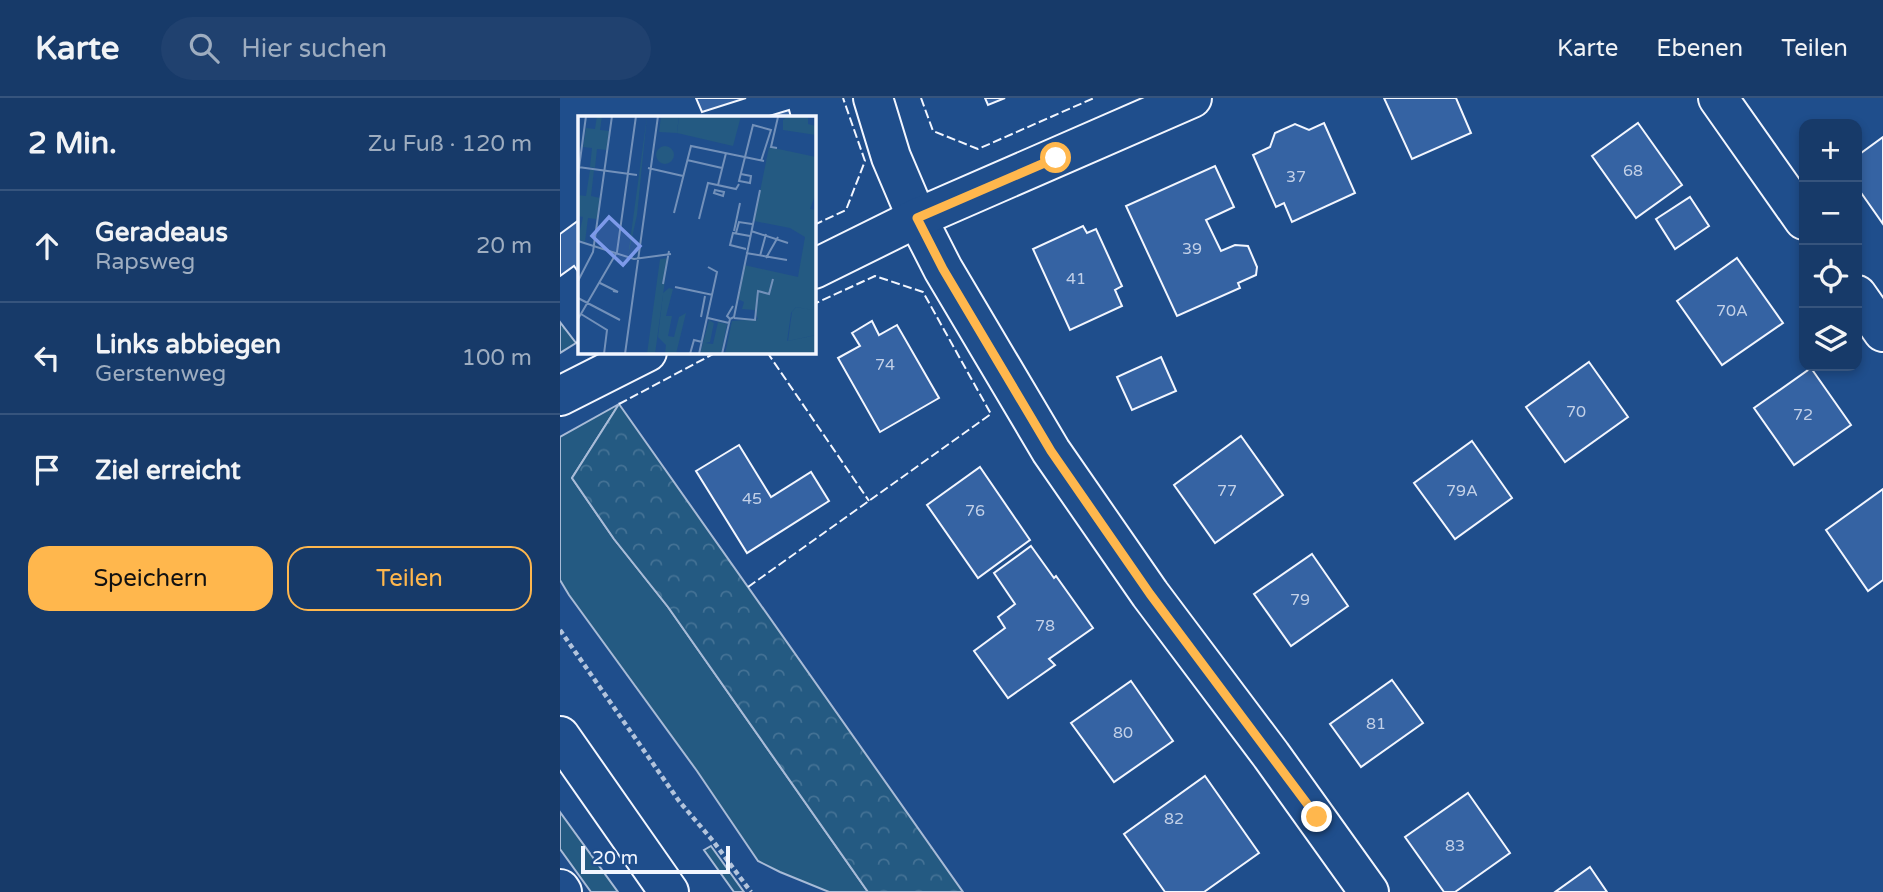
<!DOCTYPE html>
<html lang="de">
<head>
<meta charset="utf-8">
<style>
	body { margin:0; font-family:"Varela Round",sans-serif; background:#20416f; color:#f1f3f6 }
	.controls { position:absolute; right:21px; top:21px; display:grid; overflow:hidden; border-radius:14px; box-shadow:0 4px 10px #0003 }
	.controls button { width:63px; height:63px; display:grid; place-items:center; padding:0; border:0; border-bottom:2px solid #36547d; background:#173a69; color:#f1f3f6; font:35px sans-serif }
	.scale { position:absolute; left:21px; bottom:18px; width:149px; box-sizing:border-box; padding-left:7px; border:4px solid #f2f6ff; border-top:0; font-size:19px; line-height:24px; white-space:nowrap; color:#f2f6ff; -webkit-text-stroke:5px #1f4e8c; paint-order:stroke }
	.stop { position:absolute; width:21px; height:21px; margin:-16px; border:5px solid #ffb74d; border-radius:50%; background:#fff }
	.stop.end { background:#ffb74d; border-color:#fff; box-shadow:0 2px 7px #0008 }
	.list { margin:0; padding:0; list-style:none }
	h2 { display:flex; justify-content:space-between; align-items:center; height:91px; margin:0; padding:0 28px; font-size:30px }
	h2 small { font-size:23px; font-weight:400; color:#9eadc0 }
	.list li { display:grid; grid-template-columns:46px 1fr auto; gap:21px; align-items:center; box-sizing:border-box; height:112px; padding:0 28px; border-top:2px solid #36547d }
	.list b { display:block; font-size:26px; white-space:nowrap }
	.list p { margin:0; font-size:23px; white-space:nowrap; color:#9eadc0 }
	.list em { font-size:23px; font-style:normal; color:#9eadc0 }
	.actions { display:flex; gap:14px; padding:21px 28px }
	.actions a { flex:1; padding:16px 0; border:2px solid #ffb74d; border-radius:21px; text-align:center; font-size:24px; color:#ffb74d }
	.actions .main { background:#ffb74d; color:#111 }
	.icon { flex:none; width:38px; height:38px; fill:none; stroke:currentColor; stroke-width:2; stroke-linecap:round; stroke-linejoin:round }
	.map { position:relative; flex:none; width:1323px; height:794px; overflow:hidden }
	header { display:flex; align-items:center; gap:42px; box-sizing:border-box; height:98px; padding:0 35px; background:#173a69; border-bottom:2px solid #36547d }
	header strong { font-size:33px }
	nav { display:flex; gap:38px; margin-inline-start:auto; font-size:24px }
	.search { width:490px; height:63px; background:#20416f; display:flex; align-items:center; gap:18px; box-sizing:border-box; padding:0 24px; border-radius:38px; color:#9eadc0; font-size:26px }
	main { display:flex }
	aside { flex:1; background:#173a69 }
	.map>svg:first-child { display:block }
	.green { fill:#245a82; stroke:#a8bbd7; stroke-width:2 }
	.forest { fill:url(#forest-crowns); stroke:#a8bbd7; stroke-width:2 }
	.building { fill:#3563a3; stroke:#f2f6ff; stroke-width:2 }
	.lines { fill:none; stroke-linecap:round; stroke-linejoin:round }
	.minor-casing { stroke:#f2f6ff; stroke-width:42 }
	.major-casing { stroke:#f2f6ff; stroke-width:42 }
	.path { stroke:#b3c4dc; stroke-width:4.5; stroke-dasharray:5 3.5; stroke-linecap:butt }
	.minor { stroke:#1f4e8c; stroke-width:38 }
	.major { stroke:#1f4e8c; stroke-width:38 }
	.fence { stroke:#f2f6ff; stroke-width:2; stroke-dasharray:9 3.5; stroke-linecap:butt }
	.route { stroke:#ffb74d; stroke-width:9 }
	.labels { text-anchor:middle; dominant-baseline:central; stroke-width:5; stroke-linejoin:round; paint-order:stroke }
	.number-label { font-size:16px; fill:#c3d1e8 }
	.inset-road { fill:none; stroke:#7391ba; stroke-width:2 }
	.view { fill:#7d9aea; fill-opacity:0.15; stroke:#7d9aea; stroke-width:3.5 }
	.inset-edge { fill:none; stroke:#f2f6ff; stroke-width:3.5 }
</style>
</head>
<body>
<header>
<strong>Karte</strong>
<div class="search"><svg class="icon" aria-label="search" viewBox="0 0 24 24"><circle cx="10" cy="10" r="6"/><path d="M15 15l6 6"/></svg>Hier suchen</div>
<nav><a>Karte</a><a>Ebenen</a><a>Teilen</a></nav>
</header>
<main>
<aside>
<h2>2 Min.<small>Zu Fuß · 120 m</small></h2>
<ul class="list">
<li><svg class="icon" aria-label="ahead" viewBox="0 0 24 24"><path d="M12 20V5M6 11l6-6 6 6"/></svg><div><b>Geradeaus</b><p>Rapsweg</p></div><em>20 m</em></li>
<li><svg class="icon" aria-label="left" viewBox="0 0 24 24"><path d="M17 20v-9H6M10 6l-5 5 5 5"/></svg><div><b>Links abbiegen</b><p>Gerstenweg</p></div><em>100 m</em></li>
<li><svg class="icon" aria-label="arrive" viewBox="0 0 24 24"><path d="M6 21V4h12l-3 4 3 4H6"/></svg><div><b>Ziel erreicht</b></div></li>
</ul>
<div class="actions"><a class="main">Speichern</a><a>Teilen</a></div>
</aside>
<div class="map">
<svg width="1323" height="794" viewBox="0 0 1323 794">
	<defs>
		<pattern id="forest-crowns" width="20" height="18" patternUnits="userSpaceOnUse" patternTransform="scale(1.75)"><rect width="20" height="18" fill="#245a82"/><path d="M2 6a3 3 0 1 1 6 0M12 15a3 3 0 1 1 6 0" fill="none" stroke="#447295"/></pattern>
	</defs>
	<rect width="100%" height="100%" fill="#1f4e8c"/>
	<g class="green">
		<path d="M 59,306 L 12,380 L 54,441 L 108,509 L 308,794 L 269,794 L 220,774 L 198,763 L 137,673 L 9,497 L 0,482 L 0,339 Z"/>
		<path d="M 0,714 L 58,794 L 31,794 L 0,751 Z"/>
		<path d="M 151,748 L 184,794 L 174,794 L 144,752 Z"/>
	</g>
	<g class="forest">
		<path d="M 0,224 L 16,245 L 0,255 Z"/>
		<path d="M 59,306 L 403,794 L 308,794 L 108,509 L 54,441 L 12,380 Z"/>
	</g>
	<g class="building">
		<path d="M 136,0 L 186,0 L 142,14 Z"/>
		<path d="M 425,0 L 445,0 L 428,7 Z"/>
		<path d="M 824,0 L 896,0 L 911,35 L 852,61 Z"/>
		<path d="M 229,12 L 231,19 L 206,19 Z"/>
		<path d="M 764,25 L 795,95 L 732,124 L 724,105 L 716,109 L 693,57 L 710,49 L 715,35 L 735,26 L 749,32 Z"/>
		<path d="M 1078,25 L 1122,87 L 1076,120 L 1032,58 Z"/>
		<path d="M 1323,39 L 1323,126 L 1297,89 L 1297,58 Z"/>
		<path d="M 655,68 L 674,109 L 646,122 L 661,153 L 675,147 L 688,148 L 697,169 L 696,177 L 678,185 L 680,190 L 617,218 L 566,108 Z"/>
		<path d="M 1130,99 L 1149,128 L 1115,151 L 1096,121 Z"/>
		<path d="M 19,122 L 19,175 L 14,168 L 0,178 L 0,136 Z"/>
		<path d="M 523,128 L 527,135 L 536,131 L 562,188 L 555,192 L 562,208 L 510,232 L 473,151 Z"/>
		<path d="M 1177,160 L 1223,225 L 1162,267 L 1117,203 Z"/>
		<path d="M 312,223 L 319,237 L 337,227 L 379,300 L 320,334 L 278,260 L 300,248 L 292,235 Z"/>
		<path d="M 601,259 L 616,293 L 572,312 L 557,279 Z"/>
		<path d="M 1029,264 L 1068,319 L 1005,364 L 966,309 Z"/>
		<path d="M 1251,270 L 1291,327 L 1234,367 L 1194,310 Z"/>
		<path d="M 681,338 L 723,397 L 655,445 L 614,387 Z"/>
		<path d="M 912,343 L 952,400 L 895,441 L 854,385 Z"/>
		<path d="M 179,347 L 211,399 L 251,374 L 269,403 L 187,455 L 136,373 Z"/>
		<path d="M 420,369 L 470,442 L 418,480 L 367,407 Z"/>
		<path d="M 1323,391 L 1323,482 L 1308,493 L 1266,432 Z"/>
		<path d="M 471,448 L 494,480 L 496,478 L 533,530 L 489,561 L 495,567 L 448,600 L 414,553 L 445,530 L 438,519 L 455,506 L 434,475 Z"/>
		<path d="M 752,456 L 788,508 L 731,548 L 694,496 Z"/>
		<path d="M 832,582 L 863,625 L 801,669 L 770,626 Z"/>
		<path d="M 571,583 L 613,643 L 554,684 L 511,625 Z"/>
		<path d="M 645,678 L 699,755 L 644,794 L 605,794 L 564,736 Z"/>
		<path d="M 908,695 L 950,755 L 895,794 L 884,794 L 845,739 Z"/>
		<path d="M 1030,769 L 1047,794 L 995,794 Z"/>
	</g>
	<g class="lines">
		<defs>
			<g id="minor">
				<path d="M 313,0 L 331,59 L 357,120 L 383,171 L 491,353 L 590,496 L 711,657 L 809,794"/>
				<path d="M 1158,0 L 1244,122"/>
				<path d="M 254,171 L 357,120 L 632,0"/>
				<path d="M 1297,197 L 1323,234"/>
				<path d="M 0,298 L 87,254"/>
			</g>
			<g id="major">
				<path d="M 0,638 L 109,794"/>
				<path d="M 0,791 L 2,794"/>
			</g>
		</defs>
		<use href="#minor" class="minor-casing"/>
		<use href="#major" class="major-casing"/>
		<path class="path" d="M 0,532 L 119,703 L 153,743 L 191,794"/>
		<use href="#minor" class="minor"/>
		<use href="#major" class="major"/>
		<g class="fence">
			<path d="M 361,0 L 373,33 L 418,51 L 534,0"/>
			<path d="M 254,127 L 286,112 L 305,63 L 283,0"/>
			<path d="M 16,245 L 19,243"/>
			<path d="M 207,254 L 309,403"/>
			<path d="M 59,306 L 157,254"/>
			<path d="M 188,489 L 431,316 L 363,194 L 315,178 L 254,206"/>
		</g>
	</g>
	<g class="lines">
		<path class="route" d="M 496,60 L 357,120 L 383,171 L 491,353 L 590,496 L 757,719"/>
	</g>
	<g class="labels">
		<g class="number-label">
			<text x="1073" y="73">68</text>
			<text x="736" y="79">37</text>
			<text x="632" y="151">39</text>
			<text x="516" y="181">41</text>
			<text x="1172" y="213">70A</text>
			<text x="325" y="267">74</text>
			<text x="1016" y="314">70</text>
			<text x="1243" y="317">72</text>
			<text x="667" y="393">77</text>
			<text x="902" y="393">79A</text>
			<text x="192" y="401">45</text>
			<text x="415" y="413">76</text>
			<text x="740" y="502">79</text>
			<text x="485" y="528">78</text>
			<text x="816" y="626">81</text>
			<text x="563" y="635">80</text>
			<text x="614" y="721">82</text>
			<text x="895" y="748">83</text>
		</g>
	</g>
	<g transform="translate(18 18)">
		<rect width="238" height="238" fill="#1f4e8c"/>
		<path d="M 19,0 L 24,0 L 22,14 L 31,15 L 29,34 L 19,33 L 17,52 L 12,51 L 14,32 L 5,31 L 8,12 L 17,13 ZM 83,0 L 101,0 L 99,17 L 81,16 ZM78 39a9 9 0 1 1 18 0a9 9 0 1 1-18 0ZM 191,31 L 238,41 L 238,77 L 232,93 L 238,94 L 238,181 L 235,195 L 218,191 L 213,197 L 209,225 L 238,219 L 238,238 L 147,238 L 154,205 L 180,203 L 176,194 L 164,193 L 166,186 L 160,183 L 166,149 L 220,161 L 227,121 L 212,112 L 176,105 ZM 12,54 L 16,54 L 13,80 L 22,82 L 19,103 L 10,102 L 7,126 L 0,123 L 5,101 L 0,100 L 0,79 L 8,80 ZM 91,172 L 95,173 L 88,200 L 94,200 L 90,220 L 96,221 L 101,201 L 108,197 L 98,238 L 87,238 L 88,229 L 80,221 L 85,177 ZM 131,204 L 136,207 L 132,226 L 127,227 L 135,228 L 140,206 L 149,208 L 143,238 L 122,238 Z" fill="#245a82"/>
		<path d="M 69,0 L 59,99 L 50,140 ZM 210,0 L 230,0 L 230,8 L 238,10 L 238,19 L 205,14 L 205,4 ZM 90,142 L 77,238 L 69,238 L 82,143 ZM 238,181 L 238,219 L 210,225 L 214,196 L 218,191 L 235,194 Z" fill="#245a82"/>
		<path d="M 101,0 L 163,0 L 155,30 L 99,17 Z" fill="#245a82"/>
		<path class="inset-road" d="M 199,32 L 193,31 L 200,1M 109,44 L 144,52M 0,51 L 59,59M 70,52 L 105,60M 163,58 L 173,60 L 172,67 L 161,65 L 175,9 L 193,14 L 183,45M 0,59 L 8,0M 140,69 L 148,37M 137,74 L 146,76 L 145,80 L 136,77 ZM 96,97 L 113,30 L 186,45M 121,103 L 130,67 L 158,73 L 161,68M 156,115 L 162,87M 173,115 L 210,127M 158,117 L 161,106 L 174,108M 0,125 L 56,143 L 93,138M 168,133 L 152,129 L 155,117 L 172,120M 168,137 L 209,144M 182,140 L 188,118M 188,142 L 200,121M 0,165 L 15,136 L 34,0M 22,167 L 40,176 L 35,175M 85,168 L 91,135M 97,171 L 135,179M 0,182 L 42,204M 155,190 L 149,200 L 152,203 L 156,201 L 182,74M 3,198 L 29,214 L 26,238M 123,201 L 127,180M 130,202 L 151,207M 156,202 L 177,204 L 180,175 L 191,178 L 195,163M 0,203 L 39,136 L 58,0M 47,238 L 80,0M 112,238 L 116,224 L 124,226M 121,238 L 139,156 L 130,151M 144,238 L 152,203"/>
		<path class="view" d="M 31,101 L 62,130 L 45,149 L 14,120 Z"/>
		<rect width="238" height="238" class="inset-edge"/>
	</g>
</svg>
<div class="controls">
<button>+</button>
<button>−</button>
<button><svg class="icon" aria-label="locate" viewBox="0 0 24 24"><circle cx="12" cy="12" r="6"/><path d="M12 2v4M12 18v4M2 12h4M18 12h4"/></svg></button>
<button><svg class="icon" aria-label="layers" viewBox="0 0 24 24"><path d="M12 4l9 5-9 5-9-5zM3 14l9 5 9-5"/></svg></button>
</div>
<div class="scale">20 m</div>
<div class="stop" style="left:496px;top:60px"></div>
<div class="stop end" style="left:757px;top:719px"></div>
</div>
</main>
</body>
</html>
